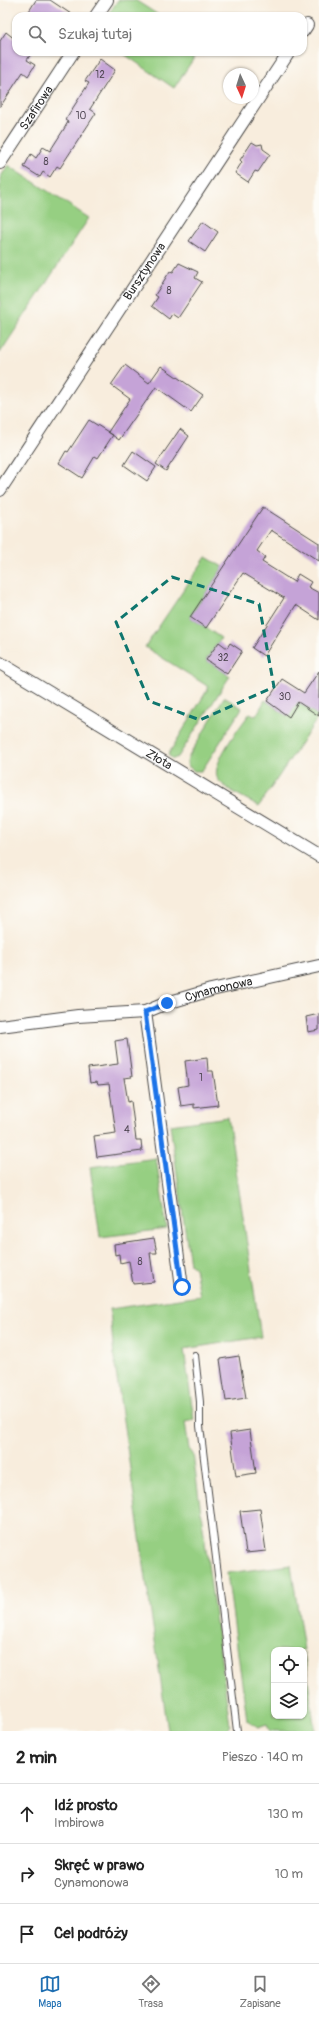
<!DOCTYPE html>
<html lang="pl">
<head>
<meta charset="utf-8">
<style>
	body { margin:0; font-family:Pangolin,sans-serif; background:#f2f2f2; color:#222 }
	.controls { position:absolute; right:12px; bottom:12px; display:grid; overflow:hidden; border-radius:8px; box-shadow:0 1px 3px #0004 }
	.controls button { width:36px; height:36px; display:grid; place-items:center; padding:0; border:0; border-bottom:1px solid #e0e0e0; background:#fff; color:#222; font:20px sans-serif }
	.compass { position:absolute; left:223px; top:68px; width:36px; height:36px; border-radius:50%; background:#fff; box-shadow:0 1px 3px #0004; rotate:176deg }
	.stop { position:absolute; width:12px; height:12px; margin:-9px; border:3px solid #1a73e8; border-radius:50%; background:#fff }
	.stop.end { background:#1a73e8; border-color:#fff; box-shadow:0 1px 4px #0008 }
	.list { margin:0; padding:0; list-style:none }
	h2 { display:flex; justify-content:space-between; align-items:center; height:52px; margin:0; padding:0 16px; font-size:17px }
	h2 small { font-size:13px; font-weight:400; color:#767676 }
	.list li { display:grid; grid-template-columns:26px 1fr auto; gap:12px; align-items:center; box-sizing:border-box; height:60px; padding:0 16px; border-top:1px solid #e0e0e0 }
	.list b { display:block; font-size:15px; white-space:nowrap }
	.list p { margin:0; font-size:13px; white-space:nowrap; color:#767676 }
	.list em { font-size:13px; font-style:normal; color:#767676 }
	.icon { flex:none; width:22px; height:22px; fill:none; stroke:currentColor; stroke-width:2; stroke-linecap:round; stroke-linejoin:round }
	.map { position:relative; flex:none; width:319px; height:1731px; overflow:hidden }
	.search { position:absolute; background:#fff; box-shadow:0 1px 3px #0004; left:12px; right:12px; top:12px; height:44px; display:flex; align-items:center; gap:10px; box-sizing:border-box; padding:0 14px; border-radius:12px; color:#767676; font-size:15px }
	.sheet { height:232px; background:#fff }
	nav { display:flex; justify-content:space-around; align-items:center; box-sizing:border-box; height:56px; border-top:1px solid #e0e0e0; background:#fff; font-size:11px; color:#767676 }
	nav a { display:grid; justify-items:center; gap:2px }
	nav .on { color:#1f6fb2 }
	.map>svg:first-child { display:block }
	.green { fill:#96cf82; stroke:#607d56 }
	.building { fill:#c5a3d7 }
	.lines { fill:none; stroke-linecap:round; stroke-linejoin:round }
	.lane-casing { stroke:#4a4846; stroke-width:8 }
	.street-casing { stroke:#4a4846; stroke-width:14 }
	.lane { stroke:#fff; stroke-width:6 }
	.street { stroke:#fff; stroke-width:12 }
	.route { stroke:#1a73e8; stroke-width:5 }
	.marked { fill:none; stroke:#0f766e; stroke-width:3; stroke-dasharray:8 5; stroke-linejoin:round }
	.labels { text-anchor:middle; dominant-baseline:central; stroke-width:3.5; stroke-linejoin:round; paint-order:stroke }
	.number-label { font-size:10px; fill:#524956 }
	.street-label { font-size:12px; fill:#2b2b2b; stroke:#fdfcf7 }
</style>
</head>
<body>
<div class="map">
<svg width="319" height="1731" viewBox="0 0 319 1731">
	<rect width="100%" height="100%" fill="#fdfcf7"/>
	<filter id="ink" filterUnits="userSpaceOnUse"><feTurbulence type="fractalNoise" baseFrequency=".025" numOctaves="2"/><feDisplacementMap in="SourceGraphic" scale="8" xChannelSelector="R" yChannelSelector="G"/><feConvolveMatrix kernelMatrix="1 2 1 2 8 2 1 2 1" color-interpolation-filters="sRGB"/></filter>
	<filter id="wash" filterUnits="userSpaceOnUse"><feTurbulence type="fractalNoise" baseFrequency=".012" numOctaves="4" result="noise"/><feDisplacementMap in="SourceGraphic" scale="16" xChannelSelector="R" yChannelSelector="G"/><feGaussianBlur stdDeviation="0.9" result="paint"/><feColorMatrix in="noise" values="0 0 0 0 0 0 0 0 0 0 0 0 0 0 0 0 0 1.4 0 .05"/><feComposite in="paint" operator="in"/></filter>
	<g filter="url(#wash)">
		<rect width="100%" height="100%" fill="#f8eddd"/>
		<g class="green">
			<path d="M 118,0 L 135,0 L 160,16 L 107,16 Z"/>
			<path d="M 121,52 L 198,52 L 174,88 Z"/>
			<path d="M 8,165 L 89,218 L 0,353 L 0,178 Z"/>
			<path d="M 206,557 L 223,567 L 190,617 L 221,638 L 206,660 L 230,676 L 178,757 L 173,759 L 168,755 L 209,687 L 145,647 Z"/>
			<path d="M 224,697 L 242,708 L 203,769 L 201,771 L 194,771 L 187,765 L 188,758 Z"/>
			<path d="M 265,700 L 288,717 L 298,702 L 319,716 L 259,806 C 247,799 230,792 220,782 C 205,769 241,726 250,713 L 256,716 Z"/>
			<path d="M 228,1117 L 261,1337 L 184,1349 L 194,1420 L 185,1422 L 189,1449 L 193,1454 L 230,1725 L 226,1731 L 168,1731 L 114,1358 L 110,1309 L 200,1296 L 195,1268 L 190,1264 L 170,1125 Z"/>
			<path d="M 156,1158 L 167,1229 L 100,1237 L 90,1167 Z"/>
			<path d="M 291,1565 L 304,1650 L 274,1650 L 274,1716 L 304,1716 L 304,1652 L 315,1731 L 270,1731 L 267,1724 L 258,1727 L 247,1720 L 227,1573 Z"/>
		</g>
		<g id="blocks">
			<g class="building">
				<path d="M 36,0 L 50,0 L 74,16 L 26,16 Z"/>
				<path d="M 6,32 L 16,40 L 16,52 L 32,52 L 27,60 L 35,65 L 28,76 L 23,72 L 0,107 L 0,41 Z"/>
				<path d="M 100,59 L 115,70 L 90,109 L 96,113 L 60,168 L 57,166 L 50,177 L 43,172 L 40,177 L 24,167 L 31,154 L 36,158 L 43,147 L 50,151 L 64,129 L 68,122 L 65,120 L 89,83 L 85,81 Z"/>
				<path d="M 252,142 L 257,145 L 262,144 L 263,149 L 270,154 L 258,172 L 255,171 L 248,182 L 235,173 L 242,162 L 240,160 Z"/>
				<path d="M 203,221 L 218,232 L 205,252 L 189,241 Z"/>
				<path d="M 179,263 L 198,272 L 195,278 L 202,282 L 178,318 L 172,314 L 169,319 L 152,306 L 158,297 L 155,295 L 170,271 L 173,272 Z"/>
				<path d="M 125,365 L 149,383 L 161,366 L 203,395 L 191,412 L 156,387 L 119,440 L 108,432 L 130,399 L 111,385 Z"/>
				<path d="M 89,420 L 113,435 L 98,458 L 95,456 L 82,478 L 59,463 L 66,451 L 68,452 Z"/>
				<path d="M 180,429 L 189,436 L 166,471 L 156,464 Z"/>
				<path d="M 133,451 L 156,467 L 147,481 L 124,465 Z"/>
				<path d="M 263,507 L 319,543 L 319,561 L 271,530 L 257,551 L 265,557 L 262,562 L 294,582 L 298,574 L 311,582 L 308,587 L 319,593 L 319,620 L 296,605 L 264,656 L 252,648 L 284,598 L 243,573 L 206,628 L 190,617 Z"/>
				<path d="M 219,642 L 227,648 L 230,643 L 242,651 L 227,674 L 206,660 Z"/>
				<path d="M 319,671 L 319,716 L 298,702 L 289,717 L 267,701 L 282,679 L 304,693 Z"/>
				<path d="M 319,1014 L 319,1030 L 308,1032 L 306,1017 Z"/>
				<path d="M 127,1039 L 132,1077 L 124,1078 L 128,1102 L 131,1101 L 136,1140 L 141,1140 L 142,1151 L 97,1157 L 94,1136 L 116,1133 L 109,1084 L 98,1085 L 97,1082 L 90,1083 L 88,1068 L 118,1064 L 115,1041 Z"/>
				<path d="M 207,1058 L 208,1071 L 213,1071 L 218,1105 L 194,1108 L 194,1104 L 181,1106 L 178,1087 L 188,1085 L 185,1061 Z"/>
				<path d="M 154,1238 L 157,1253 L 150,1253 L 154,1282 L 133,1284 L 129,1261 L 120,1263 L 119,1254 L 115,1255 L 114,1244 Z"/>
				<path d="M 239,1356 L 246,1398 L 226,1401 L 220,1359 Z"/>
				<path d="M 250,1430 L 256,1473 L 236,1476 L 230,1433 Z"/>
				<path d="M 260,1509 L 266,1551 L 246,1553 L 240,1511 Z"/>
			</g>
		</g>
	</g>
	<g filter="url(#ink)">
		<use href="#blocks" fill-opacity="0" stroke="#4a4846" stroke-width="1"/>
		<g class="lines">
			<defs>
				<path id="lane" d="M 195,1355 L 200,1402 L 200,1426 L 237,1731"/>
				<g id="street">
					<path d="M 96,16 L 107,0"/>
					<path d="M 303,31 L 307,25"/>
					<path id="s1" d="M 0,163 L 73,52"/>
					<path id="s2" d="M 0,490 L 289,52"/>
					<path id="s3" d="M 0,663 L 319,856"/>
					<path d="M 145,1012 L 182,1287"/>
					<path id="s4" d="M 0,1026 L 78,1016 L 145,1012 L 167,1003 L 211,990 L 319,966"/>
				</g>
			</defs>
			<use href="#lane" class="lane-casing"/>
			<use href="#street" class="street-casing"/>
			<use href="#lane" class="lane"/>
			<use href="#street" class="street"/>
		</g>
	</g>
	<g class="lines" filter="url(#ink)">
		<path class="route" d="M 167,1003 L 145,1012 L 182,1287"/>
	</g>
	<path class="marked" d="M 172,577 L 259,604 L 274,687 L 200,720 L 149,701 L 116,622 Z"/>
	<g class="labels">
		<g class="number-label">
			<text x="100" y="75">12</text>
			<text x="81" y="116">10</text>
			<text x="46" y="162">8</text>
			<text x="169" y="291">8</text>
			<text x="223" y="658">32</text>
			<text x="285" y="697">30</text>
			<text x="201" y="1078">1</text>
			<text x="127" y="1130">4</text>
			<text x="140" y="1262">8</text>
		</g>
		<g class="street-label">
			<text stroke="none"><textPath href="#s1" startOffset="66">Szafirowa</textPath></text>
			<text stroke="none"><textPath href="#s2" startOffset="262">Bursztynowa</textPath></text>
			<text stroke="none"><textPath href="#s3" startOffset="186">Złota</textPath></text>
			<text stroke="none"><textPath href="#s4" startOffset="223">Cynamonowa</textPath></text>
		</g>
	</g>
</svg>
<div class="controls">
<button><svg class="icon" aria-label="locate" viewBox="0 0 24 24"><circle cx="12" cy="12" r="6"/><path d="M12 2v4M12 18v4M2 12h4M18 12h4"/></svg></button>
<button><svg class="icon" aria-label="layers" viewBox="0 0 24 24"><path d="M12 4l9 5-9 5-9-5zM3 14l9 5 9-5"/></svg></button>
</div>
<svg class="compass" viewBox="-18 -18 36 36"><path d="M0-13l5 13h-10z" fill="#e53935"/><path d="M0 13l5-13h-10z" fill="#767676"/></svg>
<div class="stop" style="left:182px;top:1287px"></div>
<div class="stop end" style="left:167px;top:1003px"></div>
<div class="search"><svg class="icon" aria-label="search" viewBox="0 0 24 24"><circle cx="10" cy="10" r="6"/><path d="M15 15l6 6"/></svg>Szukaj tutaj</div>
</div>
<section class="sheet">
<h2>2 min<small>Pieszo · 140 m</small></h2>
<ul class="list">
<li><svg class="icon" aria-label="ahead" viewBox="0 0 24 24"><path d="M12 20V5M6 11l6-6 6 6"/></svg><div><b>Idź prosto</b><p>Imbirowa</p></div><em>130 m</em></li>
<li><svg class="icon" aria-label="right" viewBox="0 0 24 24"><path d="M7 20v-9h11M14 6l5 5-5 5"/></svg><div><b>Skręć w prawo</b><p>Cynamonowa</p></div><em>10 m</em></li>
<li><svg class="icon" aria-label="arrive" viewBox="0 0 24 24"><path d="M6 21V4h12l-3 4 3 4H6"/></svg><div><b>Cel podróży</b></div></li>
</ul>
</section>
<nav>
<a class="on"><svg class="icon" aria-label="map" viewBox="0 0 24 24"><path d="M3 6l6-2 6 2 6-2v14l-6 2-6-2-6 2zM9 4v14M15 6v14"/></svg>Mapa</a>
<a><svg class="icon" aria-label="directions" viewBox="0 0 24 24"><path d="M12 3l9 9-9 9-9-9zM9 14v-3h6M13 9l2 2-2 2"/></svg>Trasa</a>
<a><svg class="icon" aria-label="saved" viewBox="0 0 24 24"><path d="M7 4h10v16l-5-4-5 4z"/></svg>Zapisane</a>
</nav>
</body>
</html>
